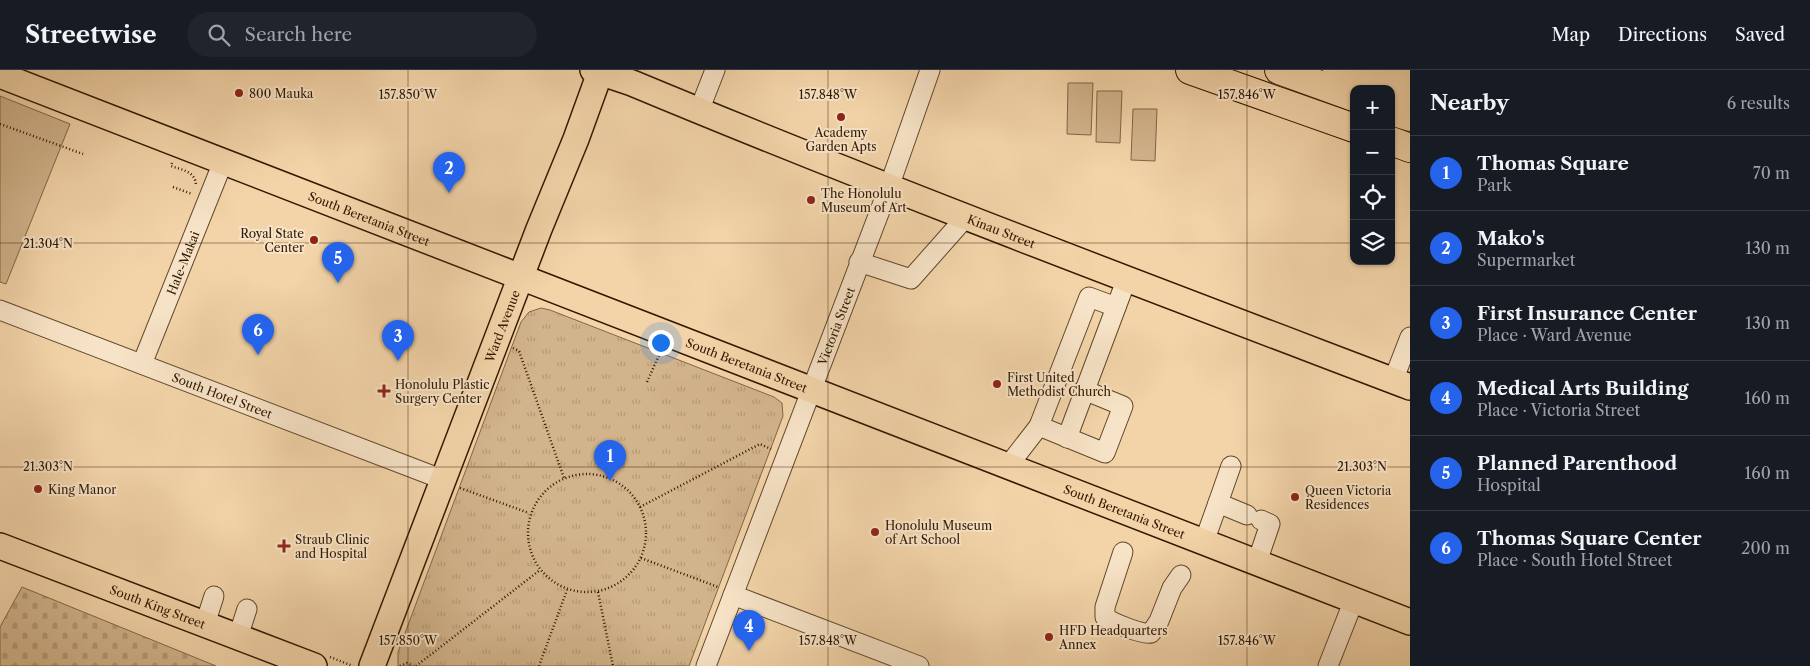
<!DOCTYPE html>
<html lang="en">
<head>
<meta charset="utf-8">
<style>
	body { margin:0; font-family:"Libre Caslon Text",serif; background:#20242c; color:#f1f3f6 }
	.controls { position:absolute; right:15px; top:15px; display:grid; overflow:hidden; border-radius:10px; box-shadow:0 1px 4px #0004 }
	.controls button { width:45px; height:45px; display:grid; place-items:center; padding:0; border:0; border-bottom:1px solid #363941; background:#171b24; color:#f1f3f6; font:25px sans-serif }
	.you { position:absolute; left:660px; top:272px; width:18px; height:18px; margin:-12px; border:4px solid #fff; border-radius:50%; background:#1a73e8; box-shadow:0 0 0 8px #1a73e833 }
	.badge { display:grid; place-items:center; width:32px; height:32px; border-radius:50%; background:#2563eb; color:#fff; font-size:16px; font-weight:700 }
	.pin { position:absolute; translate:-50% -41px; filter:drop-shadow(0 1px 2px #0008) }
	.pin::after { content:''; position:absolute; top:26px; width:18px; height:15px; background:inherit; clip-path:polygon(0 0,100% 0,50% 100%) }
	.list { margin:0; padding:0; list-style:none }
	h2 { display:flex; justify-content:space-between; align-items:center; height:65px; margin:0; padding:0 20px; font-size:21px }
	h2 small { font-size:16px; font-weight:400; color:#9ea1a6 }
	.list li { display:grid; grid-template-columns:32px 1fr auto; gap:15px; align-items:center; box-sizing:border-box; height:75px; padding:0 20px; border-top:1px solid #363941 }
	.list b { display:block; font-size:19px; white-space:nowrap }
	.list p { margin:0; font-size:16px; white-space:nowrap; color:#9ea1a6 }
	.list em { font-size:16px; font-style:normal; color:#9ea1a6 }
	.icon { flex:none; width:28px; height:28px; fill:none; stroke:currentColor; stroke-width:2; stroke-linecap:round; stroke-linejoin:round }
	.map { position:relative; flex:none; width:1410px; height:596px; overflow:hidden }
	header { display:flex; align-items:center; gap:30px; box-sizing:border-box; height:70px; padding:0 25px; background:#171b24; border-bottom:1px solid #363941 }
	header strong { font-size:24px }
	nav { display:flex; gap:28px; margin-inline-start:auto; font-size:18px }
	.search { width:350px; height:45px; background:#20242c; display:flex; align-items:center; gap:12px; box-sizing:border-box; padding:0 18px; border-radius:28px; color:#9ea1a6; font-size:19px }
	main { display:flex }
	aside { flex:1; background:#171b24 }
	.map>svg:first-child { display:block }
	.grass { fill:#d2b48c; stroke:#816646 }
	.cemetery { fill:url(#cemetery-stones); stroke:#816646 }
	.park { fill:url(#park-tufts); stroke:#816646 }
	.lines { fill:none; stroke-linecap:round; stroke-linejoin:round }
	.minor-casing { stroke:#61472a; stroke-width:21 }
	.major-casing { stroke:#301800; stroke-width:28 }
	.highway-casing { stroke:#301800; stroke-width:30 }
	.path { stroke:#301800; stroke-width:2.5; stroke-dasharray:1 2.5; stroke-linecap:butt }
	.minor { stroke:#f7e3c7; stroke-width:19 }
	.major { stroke:#f3d4a9; stroke-width:25 }
	.highway { stroke:#f3d4a9; stroke-width:28 }
	.ticks { fill:none; stroke:#301800; stroke-width:1; stroke-opacity:0.45 }
	.poi-dot { fill:#8f2418; stroke:#f7e3c7; stroke-width:2 }
	.labels { text-anchor:middle; dominant-baseline:central; stroke-width:4; stroke-linejoin:round; paint-order:stroke }
	.poi-label { font-size:12px; fill:#301800; stroke:#f7e3c7; text-anchor:start }
	.street-label { font-size:12px; fill:#301800; stroke:#f7e3c7 }
	.ticks-label { font-size:12px; text-anchor:middle; fill:#301800; stroke:#f7e3c7; stroke-width:4; stroke-linejoin:round; paint-order:stroke }
</style>
</head>
<body>
<header>
<strong>Streetwise</strong>
<div class="search"><svg class="icon" aria-label="search" viewBox="0 0 24 24"><circle cx="10" cy="10" r="6"/><path d="M15 15l6 6"/></svg>Search here</div>
<nav><a>Map</a><a>Directions</a><a>Saved</a></nav>
</header>
<main>
<div class="map">
<svg width="1410" height="596" viewBox="0 0 1410 596">
	<defs>
		<pattern id="cemetery-stones" width="16" height="16" patternUnits="userSpaceOnUse" patternTransform="scale(1.25)"><rect width="16" height="16" fill="#d2b48c"/><path d="M2 7V4a2 2 0 0 1 4 0v3zM10 15v-3a2 2 0 0 1 4 0v3z" fill="#b59a77"/></pattern>
		<pattern id="park-tufts" width="24" height="20" patternUnits="userSpaceOnUse" patternTransform="scale(1.25)"><rect width="24" height="20" fill="#d2b48c"/><path d="M3 7l-1-3M5 7V3M7 7l1-3M15 17l-1-3M17 17v-4M19 17l1-3" fill="none" stroke="#b59a77"/></pattern>
	</defs>
	<rect width="100%" height="100%" fill="#f3d4a9"/>
	<filter id="stains"><feTurbulence type="fractalNoise" baseFrequency=".004" numOctaves="4"/><feColorMatrix values="0 0 0 0 .2 0 0 0 0 .09 0 0 0 0 .02 0 0 0 .5 -.17"/></filter>
	<radialGradient id="worn" r=".72"><stop offset=".6" stop-color="#630" stop-opacity="0"/><stop offset="1" stop-color="#630" stop-opacity=".3"/></radialGradient>
	<g class="grass">
		<path d="M 1068,13 L 1093,13 L 1091,65 L 1067,64 Z"/>
		<path d="M 1097,21 L 1122,21 L 1120,73 L 1096,72 Z"/>
		<path d="M 0,26 L 70,54 L 6,214 L 0,212 Z"/>
		<path d="M 1133,39 L 1157,39 L 1155,91 L 1131,90 Z"/>
	</g>
	<path class="cemetery" d="M 22,517 L 216,596 L 0,596 L 0,557 Z"/>
	<path class="park" d="M 541,238 L 550,240 L 774,327 L 782,333 L 783,346 L 689,596 L 398,596 L 398,582 L 521,252 L 529,242 Z"/>
	<g class="lines">
		<defs>
			<g id="minor">
				<path d="M 699,41 L 715,0"/>
				<path d="M 859,192 L 911,209 L 965,148"/>
				<path id="s1" d="M 0,240 L 444,410"/>
				<path id="s2" d="M 142,294 L 223,92"/>
				<path d="M 1393,311 L 1410,267"/>
				<path d="M 1039,356 L 1105,383 L 1123,336 L 1084,320"/>
				<path d="M 1067,368 L 1127,208"/>
				<path d="M 1008,396 L 1039,356 L 1089,227 L 1116,237"/>
				<path d="M 1218,433 L 1231,396"/>
				<path d="M 1204,472 L 1218,433 L 1247,445"/>
				<path d="M 1123,482 L 1105,537 L 1105,547 C 1112,553 1143,565 1151,563 L 1159,551 L 1172,518 L 1181,505"/>
				<path d="M 1257,492 L 1270,454 L 1261,450"/>
				<path d="M 733,525 L 919,596"/>
				<path d="M 205,554 L 214,526"/>
				<path d="M 238,567 L 247,539"/>
				<path id="s3" d="M 706,596 L 889,117 L 930,0"/>
				<path d="M 1328,596 L 1354,530"/>
			</g>
			<g id="major">
				<path id="s4" d="M 593,0 L 632,13 C 889,120 1150,218 1410,317"/>
				<path d="M 1381,0 L 1410,12"/>
				<path id="s5" d="M 0,5 L 1410,552"/>
				<path id="s6" d="M 0,476 L 314,596"/>
				<path id="s7" d="M 372,596 L 539,159 L 576,69 L 601,0"/>
			</g>
			<g id="highway">
				<path d="M 1190,0 L 1354,58"/>
				<path d="M 1279,0 L 1354,27"/>
				<path d="M 1337,0 L 1410,25"/>
				<path d="M 1391,41 L 1410,47"/>
				<path d="M 1391,71 L 1410,78"/>
			</g>
		</defs>
		<use href="#minor" class="minor-casing"/>
		<use href="#major" class="major-casing"/>
		<use href="#highway" class="highway-casing"/>
		<g class="path">
			<path d="M 0,54 L 83,84"/>
			<path d="M 172,93 L 171,96 C 182,100 195,101 196,115"/>
			<path d="M 173,117 L 192,124"/>
			<path d="M 513,278 L 519,281 L 564,408"/>
			<path d="M 647,312 L 660,283"/>
			<circle cx="587" cy="463" r="59"/>
			<path d="M 460,418 L 529,443"/>
			<path d="M 640,437 L 760,374 L 771,379"/>
			<path d="M 641,488 L 718,517"/>
			<path d="M 598,522 L 613,596"/>
			<path d="M 330,587 L 353,596"/>
			<path d="M 400,596 L 407,593 L 413,596"/>
			<path d="M 416,596 L 540,500"/>
			<path d="M 539,596 L 567,520"/>
		</g>
		<use href="#minor" class="minor"/>
		<use href="#major" class="major"/>
		<use href="#highway" class="highway"/>
	</g>
	<path class="ticks" d="M 408,0 L 408,596M 828,0 L 828,596M 1247,0 L 1247,596M 0,173 L 1354,173M 1391,173 L 1410,173M 0,397 L 1410,397"/>
	<g class="poi-dot">
		<circle cx="239" cy="23" r="5"/>
		<circle cx="841" cy="47" r="5"/>
		<circle cx="811" cy="130" r="5"/>
		<circle cx="314" cy="170" r="5"/>
		<circle cx="997" cy="314" r="5"/>
		<path d="M381.5 313.5h5v5h5v5h-5v5h-5v-5h-5v-5h5z"/>
		<circle cx="38" cy="419" r="5"/>
		<circle cx="1295" cy="427" r="5"/>
		<circle cx="875" cy="462" r="5"/>
		<path d="M281.5 468.5h5v5h5v5h-5v5h-5v-5h-5v-5h5z"/>
		<circle cx="1049" cy="567" r="5"/>
	</g>
	<g class="labels">
		<g class="poi-label">
			<text x="249" y="23">800 Mauka</text>
			<text x="841" y="62" text-anchor="middle">Academy<tspan x="841" dy="14">Garden Apts</tspan></text>
			<text x="821" y="123">The Honolulu<tspan x="821" dy="14">Museum of Art</tspan></text>
			<text x="304" y="163" text-anchor="end">Royal State<tspan x="304" dy="14">Center</tspan></text>
			<text x="1007" y="307">First United<tspan x="1007" dy="14">Methodist Church</tspan></text>
			<text x="395" y="314">Honolulu Plastic<tspan x="395" dy="14">Surgery Center</tspan></text>
			<text x="48" y="419">King Manor</text>
			<text x="1305" y="420">Queen Victoria<tspan x="1305" dy="14">Residences</tspan></text>
			<text x="885" y="455">Honolulu Museum<tspan x="885" dy="14">of Art School</tspan></text>
			<text x="295" y="469">Straub Clinic<tspan x="295" dy="14">and Hospital</tspan></text>
			<text x="1059" y="560">HFD Headquarters<tspan x="1059" dy="14">Annex</tspan></text>
		</g>
		<g class="street-label">
			<text stroke="none"><textPath href="#s5" startOffset="396">South Beretania Street</textPath></text>
			<text stroke="none"><textPath href="#s4" startOffset="439">Kinau Street</textPath></text>
			<text stroke="none"><textPath href="#s2" startOffset="109">Hale-Makai</textPath></text>
			<text stroke="none"><textPath href="#s7" startOffset="364">Ward Avenue</textPath></text>
			<text stroke="none"><textPath href="#s3" startOffset="364">Victoria Street</textPath></text>
			<text stroke="none"><textPath href="#s5" startOffset="801">South Beretania Street</textPath></text>
			<text stroke="none"><textPath href="#s1" startOffset="238">South Hotel Street</textPath></text>
			<text stroke="none"><textPath href="#s5" startOffset="1206">South Beretania Street</textPath></text>
			<text stroke="none"><textPath href="#s6" startOffset="169">South King Street</textPath></text>
		</g>
	</g>
	<g class="ticks-label">
		<text x="408" y="29">157.850°W</text>
		<text x="828" y="29">157.848°W</text>
		<text x="1247" y="29">157.846°W</text>
		<text x="48" y="178">21.304°N</text>
		<text x="48" y="401">21.303°N</text>
		<text x="1362" y="401">21.303°N</text>
		<text x="408" y="575">157.850°W</text>
		<text x="828" y="575">157.848°W</text>
		<text x="1247" y="575">157.846°W</text>
	</g>
	<rect width="100%" height="100%" filter="url(#stains)"/>
	<rect width="100%" height="100%" fill="url(#worn)"/>
</svg>
<div class="controls">
<button>+</button>
<button>−</button>
<button><svg class="icon" aria-label="locate" viewBox="0 0 24 24"><circle cx="12" cy="12" r="6"/><path d="M12 2v4M12 18v4M2 12h4M18 12h4"/></svg></button>
<button><svg class="icon" aria-label="layers" viewBox="0 0 24 24"><path d="M12 4l9 5-9 5-9-5zM3 14l9 5 9-5"/></svg></button>
</div>
<div class="you"></div>
<div class="pin badge" style="left:610px;top:411px">1</div>
<div class="pin badge" style="left:449px;top:123px">2</div>
<div class="pin badge" style="left:398px;top:291px">3</div>
<div class="pin badge" style="left:749px;top:581px">4</div>
<div class="pin badge" style="left:338px;top:213px">5</div>
<div class="pin badge" style="left:258px;top:285px">6</div>
</div>
<aside>
<h2>Nearby<small>6 results</small></h2>
<ul class="list">
<li><span class="badge">1</span><div><b>Thomas Square</b><p>Park</p></div><em>70 m</em></li>
<li><span class="badge">2</span><div><b>Mako's</b><p>Supermarket</p></div><em>130 m</em></li>
<li><span class="badge">3</span><div><b>First Insurance Center</b><p>Place · Ward Avenue</p></div><em>130 m</em></li>
<li><span class="badge">4</span><div><b>Medical Arts Building</b><p>Place · Victoria Street</p></div><em>160 m</em></li>
<li><span class="badge">5</span><div><b>Planned Parenthood</b><p>Hospital</p></div><em>160 m</em></li>
<li><span class="badge">6</span><div><b>Thomas Square Center</b><p>Place · South Hotel Street</p></div><em>200 m</em></li>
</ul>
</aside>
</main>
</body>
</html>
